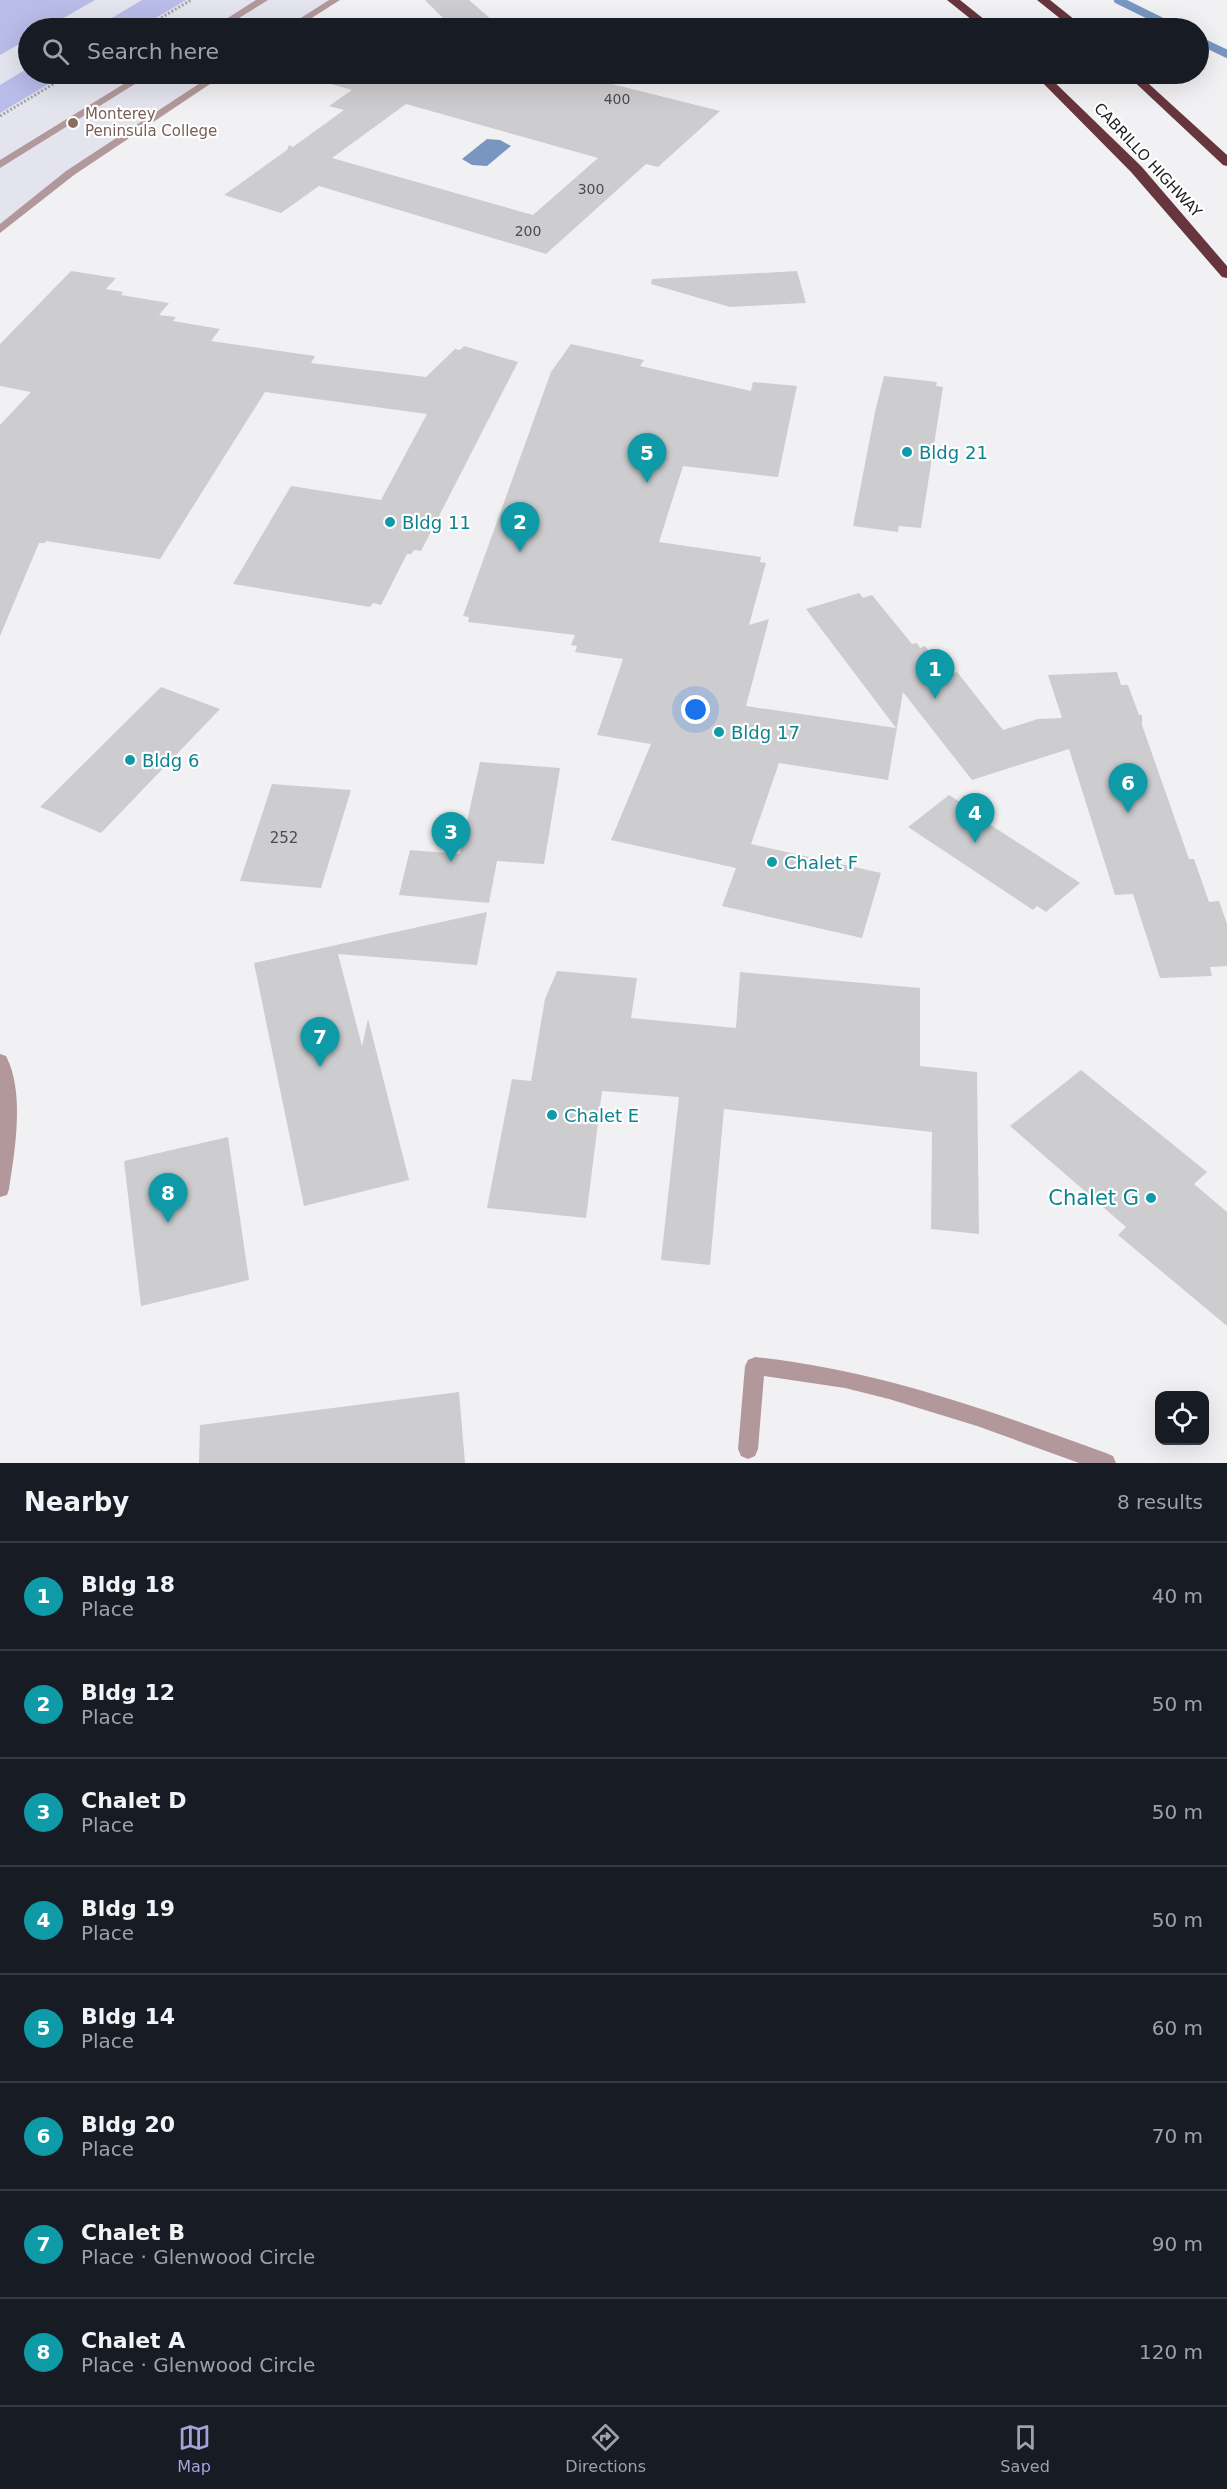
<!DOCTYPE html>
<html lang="en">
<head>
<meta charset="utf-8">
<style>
	body { margin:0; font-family:"DejaVu Sans",sans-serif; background:#242831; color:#f1f3f6 }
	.controls { position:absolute; right:18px; bottom:18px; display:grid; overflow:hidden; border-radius:12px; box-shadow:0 6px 24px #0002 }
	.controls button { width:54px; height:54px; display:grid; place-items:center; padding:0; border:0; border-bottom:2px solid #363941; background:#171b24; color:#f1f3f6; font:30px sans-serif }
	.you { position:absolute; left:696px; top:710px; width:21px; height:21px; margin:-15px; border:4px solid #fff; border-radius:50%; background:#1a73e8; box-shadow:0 0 0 9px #1a73e833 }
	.badge { display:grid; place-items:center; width:39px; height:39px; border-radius:50%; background:#a4a2d9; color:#fff; font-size:20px; font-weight:700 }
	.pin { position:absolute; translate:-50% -50px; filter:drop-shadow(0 2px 3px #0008) }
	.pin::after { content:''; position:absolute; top:32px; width:21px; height:18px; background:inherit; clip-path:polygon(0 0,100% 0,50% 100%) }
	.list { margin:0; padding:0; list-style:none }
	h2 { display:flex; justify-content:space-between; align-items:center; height:78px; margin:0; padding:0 24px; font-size:26px }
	h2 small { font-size:20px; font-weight:400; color:#9ea1a6 }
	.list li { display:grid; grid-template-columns:39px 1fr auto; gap:18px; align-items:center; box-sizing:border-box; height:108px; padding:0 24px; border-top:2px solid #363941 }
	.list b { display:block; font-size:22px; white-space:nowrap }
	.list p { margin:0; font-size:20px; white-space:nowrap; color:#9ea1a6 }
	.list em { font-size:20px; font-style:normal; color:#9ea1a6 }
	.icon { flex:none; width:33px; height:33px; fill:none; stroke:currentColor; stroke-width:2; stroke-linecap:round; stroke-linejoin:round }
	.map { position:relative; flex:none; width:1227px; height:1463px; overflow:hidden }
	.search { position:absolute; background:#171b24; box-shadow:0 6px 24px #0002; left:18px; right:18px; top:18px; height:66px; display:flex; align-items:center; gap:15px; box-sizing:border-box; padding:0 21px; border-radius:33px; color:#9ea1a6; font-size:22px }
	.sheet { height:942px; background:#171b24 }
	nav { display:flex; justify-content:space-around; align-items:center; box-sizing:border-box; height:84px; border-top:2px solid #363941; background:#171b24; font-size:16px; color:#9ea1a6 }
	nav a { display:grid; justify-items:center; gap:3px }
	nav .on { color:#a4a2d9 }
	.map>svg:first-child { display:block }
	.built { fill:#e3e4ee }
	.green { fill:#b9bbe8 }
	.water { fill:#7896c0 }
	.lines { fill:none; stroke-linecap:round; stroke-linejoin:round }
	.stream { stroke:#7896c0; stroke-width:8 }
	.building { fill:#cdcdd0; fill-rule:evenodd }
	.path { stroke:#a4a4a6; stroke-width:3; stroke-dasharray:2 2; stroke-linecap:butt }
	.lane { fill:#b3989b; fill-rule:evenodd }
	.street { fill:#b3989b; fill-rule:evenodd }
	.highway { fill:#67353e; fill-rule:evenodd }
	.education-dot { fill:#8d6e63; stroke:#fff; stroke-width:2 }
	.culture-dot { fill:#0f9aa8; stroke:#fff; stroke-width:2 }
	.labels { text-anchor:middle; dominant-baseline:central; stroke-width:4.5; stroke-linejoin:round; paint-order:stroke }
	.far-number-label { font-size:14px; fill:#4b4b4d }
	.far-education-label { font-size:15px; fill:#785e54; stroke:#fff; text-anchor:start }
	.far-street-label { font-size:15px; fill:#202021; stroke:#fff }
	.number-label { font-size:15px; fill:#4b4b4d }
	.culture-label { font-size:18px; fill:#0d838f; stroke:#fff; text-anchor:start }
	.near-culture-label { font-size:21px; fill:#0d838f; stroke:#fff; text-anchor:end }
</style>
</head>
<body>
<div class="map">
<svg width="1227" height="1463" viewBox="0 0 1227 1463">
	<rect width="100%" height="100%" fill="#f1f1f4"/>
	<path class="built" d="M 0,0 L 334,0 L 290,28 L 28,28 L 28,74 L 221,74 L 70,173 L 0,230 Z"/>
	<g class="green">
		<path d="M 0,0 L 95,0 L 46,28 L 28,28 L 28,39 L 0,55 Z"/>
		<path d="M 142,0 L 186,0 L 139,28 L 95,28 Z"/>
		<path d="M 28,68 L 28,74 L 65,74 L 0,113 L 0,85 Z"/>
	</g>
	<path class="water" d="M 487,139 L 500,140 L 511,146 L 487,166 L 472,165 L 462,159 Z"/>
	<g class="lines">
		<g class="stream">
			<path d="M 1118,0 L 1175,28"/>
			<path d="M 1198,40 L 1227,54"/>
		</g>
	</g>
	<g class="building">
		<path d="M 425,0 L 469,0 L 501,28 L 453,28 Z"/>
		<path d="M 332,74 L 572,74 L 720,111 L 658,167 L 646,164 L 546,254 L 319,186 L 281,213 L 224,195 L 287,150 L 289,145 L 293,147 L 344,110 L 329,106 L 352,90 L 331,84 ZM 406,104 L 598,158 L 533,215 L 332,158 Z"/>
		<path d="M 71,271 L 116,278 L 106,289 L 123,292 L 121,295 L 169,303 L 159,315 L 176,317 L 173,321 L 220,329 L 211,341 L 315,356 L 311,363 L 426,377 L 455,349 L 460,350 L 464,346 L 518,362 L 421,551 L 414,550 L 411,554 L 407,554 L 381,605 L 373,603 L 370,607 L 233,584 L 291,486 L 381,500 L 427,414 L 265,392 L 160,559 L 46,541 L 45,543 L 39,543 L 0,636 L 0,425 L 31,392 L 0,386 L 0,344 Z"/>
		<path d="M 797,271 L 806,303 L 730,307 L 651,284 L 652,279 Z"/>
		<path d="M 571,344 L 644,360 L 640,366 L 751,391 L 753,382 L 797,386 L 778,477 L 683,466 L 659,542 L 761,557 L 760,562 L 766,563 L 749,625 L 769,619 L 746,706 L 896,728 L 806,609 L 859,593 L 863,598 L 872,595 L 912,644 L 917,643 L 920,648 L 925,646 L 948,675 L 957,672 L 1003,730 L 1038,719 L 1062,718 L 1048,675 L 1117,672 L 1121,685 L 1128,685 L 1139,715 L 1142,715 L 1142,725 L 1189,859 L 1194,859 L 1209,902 L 1219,901 L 1227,924 L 1227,966 L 1210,967 L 1212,976 L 1160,978 L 1133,894 L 1115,895 L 1069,749 L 972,780 L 903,692 L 888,780 L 779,763 L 751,844 L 881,873 L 862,938 L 722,906 L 736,868 L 611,840 L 651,744 L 597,735 L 623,659 L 575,652 L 577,646 L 571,645 L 575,635 L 468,622 L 469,617 L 463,616 L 551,372 Z"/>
		<path d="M 884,376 L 937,382 L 936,386 L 943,387 L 921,528 L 899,526 L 898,532 L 853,526 L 875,412 Z"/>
		<path d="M 161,687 L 220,709 L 101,833 L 40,807 Z"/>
		<path d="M 480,762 L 560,768 L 544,864 L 497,861 L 489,903 L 399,895 L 410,850 L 460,854 Z"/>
		<path d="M 272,784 L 351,790 L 321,888 L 240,881 Z"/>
		<path d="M 949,795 L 979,814 L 977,816 L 1080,883 L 1046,912 L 1037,906 L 1033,910 L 908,827 Z"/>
		<path d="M 487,912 L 477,965 L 338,954 L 362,1046 L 368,1019 L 409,1180 L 304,1206 L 254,963 Z"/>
		<path d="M 557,971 L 637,978 L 631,1018 L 736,1028 L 740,972 L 920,988 L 920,1066 L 977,1072 L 979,1234 L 931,1229 L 932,1132 L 724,1109 L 710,1265 L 661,1260 L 679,1097 L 602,1091 L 586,1218 L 487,1208 L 512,1079 L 531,1081 L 545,999 Z"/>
		<path d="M 1081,1070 L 1207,1172 L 1194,1184 L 1227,1212 L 1227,1326 L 1118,1235 L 1126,1227 L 1010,1126 Z"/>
		<path d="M 228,1137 L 249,1280 L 141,1306 L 124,1161 Z"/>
		<path d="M 459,1392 L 465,1463 L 199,1463 L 200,1425 Z"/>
	</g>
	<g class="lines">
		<g class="path">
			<path d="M 144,28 L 191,0"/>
			<path d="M 0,116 L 70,74"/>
		</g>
		<g class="lane">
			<path d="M 256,0 L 268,0 L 223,28 L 212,28 Z"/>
			<path d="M 140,74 L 151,74 L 0,168 L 0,160 Z"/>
			<path d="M 755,1357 C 878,1370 991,1411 1106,1453 L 1113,1456 L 1116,1463 L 1079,1463 L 977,1426 L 889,1399 L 845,1388 L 764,1376 L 758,1449 L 755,1456 L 748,1459 L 741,1456 L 738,1449 L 745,1366 L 748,1360 Z"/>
		</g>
		<g class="street">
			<path d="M 329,0 L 340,0 L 296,28 L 285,28 Z"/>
			<path d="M 214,74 L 225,74 L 74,175 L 0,233 L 0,224 L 66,171 Z"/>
			<path d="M 0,1054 L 6,1056 C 25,1092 15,1151 9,1189 L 7,1195 L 0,1197 Z"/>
		</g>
		<g class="highway">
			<path d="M 947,0 L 960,0 L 995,28 L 982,28 Z"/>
			<path d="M 1037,0 L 1050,0 L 1085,28 L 1072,28 Z"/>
			<path d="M 1034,74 L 1046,74 L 1141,166 L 1227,266 L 1227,278 L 1222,277 L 1131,172 Z"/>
			<path d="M 1126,74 L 1138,74 L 1227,155 L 1227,166 L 1223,165 Z"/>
		</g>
	</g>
	<circle class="education-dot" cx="73" cy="123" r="6"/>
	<g class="culture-dot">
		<circle cx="907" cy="452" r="6"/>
		<circle cx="390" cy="522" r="6"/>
		<circle cx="719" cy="732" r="6"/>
		<circle cx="130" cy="760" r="6"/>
		<circle cx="772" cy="862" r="6"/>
		<circle cx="552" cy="1115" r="6"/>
		<circle cx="1151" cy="1198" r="6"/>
	</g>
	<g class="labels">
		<g class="far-number-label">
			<text x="617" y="99">400</text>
			<text x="591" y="189">300</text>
			<text x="528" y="231">200</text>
		</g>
		<g class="far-education-label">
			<text x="85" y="114">Monterey<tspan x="85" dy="17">Peninsula College</tspan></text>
		</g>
		<g class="far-street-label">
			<text transform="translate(1148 160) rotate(47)">CABRILLO HIGHWAY</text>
		</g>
		<g class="number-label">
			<text x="284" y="838">252</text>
		</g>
		<g class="culture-label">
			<text x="919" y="452">Bldg 21</text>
			<text x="402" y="522">Bldg 11</text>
			<text x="731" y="732">Bldg 17</text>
			<text x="142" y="760">Bldg 6</text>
			<text x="784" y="862">Chalet F</text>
			<text x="564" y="1115">Chalet E</text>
		</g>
		<g class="near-culture-label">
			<text x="1139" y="1198">Chalet G</text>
		</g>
	</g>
</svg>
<div class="controls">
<button><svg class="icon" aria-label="locate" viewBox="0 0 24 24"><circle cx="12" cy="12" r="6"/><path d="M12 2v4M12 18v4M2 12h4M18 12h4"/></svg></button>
</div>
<div class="you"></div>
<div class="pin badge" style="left:935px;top:699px;background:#0f9aa8">1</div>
<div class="pin badge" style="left:520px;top:552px;background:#0f9aa8">2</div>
<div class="pin badge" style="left:451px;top:862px;background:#0f9aa8">3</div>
<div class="pin badge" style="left:975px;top:843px;background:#0f9aa8">4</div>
<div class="pin badge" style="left:647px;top:483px;background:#0f9aa8">5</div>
<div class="pin badge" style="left:1128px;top:813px;background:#0f9aa8">6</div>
<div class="pin badge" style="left:320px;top:1067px;background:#0f9aa8">7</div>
<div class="pin badge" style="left:168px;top:1223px;background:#0f9aa8">8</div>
<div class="search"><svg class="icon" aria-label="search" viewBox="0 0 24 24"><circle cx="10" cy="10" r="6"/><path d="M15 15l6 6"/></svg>Search here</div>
</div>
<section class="sheet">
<h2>Nearby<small>8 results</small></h2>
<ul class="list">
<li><span class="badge" style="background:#0f9aa8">1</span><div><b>Bldg 18</b><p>Place</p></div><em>40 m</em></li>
<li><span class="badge" style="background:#0f9aa8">2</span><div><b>Bldg 12</b><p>Place</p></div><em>50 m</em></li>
<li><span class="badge" style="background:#0f9aa8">3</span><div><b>Chalet D</b><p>Place</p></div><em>50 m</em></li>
<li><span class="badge" style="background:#0f9aa8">4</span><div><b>Bldg 19</b><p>Place</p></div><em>50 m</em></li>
<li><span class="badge" style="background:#0f9aa8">5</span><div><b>Bldg 14</b><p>Place</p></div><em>60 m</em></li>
<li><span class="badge" style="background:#0f9aa8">6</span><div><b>Bldg 20</b><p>Place</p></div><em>70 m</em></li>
<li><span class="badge" style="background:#0f9aa8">7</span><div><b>Chalet B</b><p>Place · Glenwood Circle</p></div><em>90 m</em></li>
<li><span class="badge" style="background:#0f9aa8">8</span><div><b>Chalet A</b><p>Place · Glenwood Circle</p></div><em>120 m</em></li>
</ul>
</section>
<nav>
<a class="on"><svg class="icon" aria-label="map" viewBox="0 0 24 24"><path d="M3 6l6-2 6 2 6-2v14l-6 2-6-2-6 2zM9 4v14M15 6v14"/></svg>Map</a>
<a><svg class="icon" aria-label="directions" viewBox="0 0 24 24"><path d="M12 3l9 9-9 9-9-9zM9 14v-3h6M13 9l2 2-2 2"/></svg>Directions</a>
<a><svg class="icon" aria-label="saved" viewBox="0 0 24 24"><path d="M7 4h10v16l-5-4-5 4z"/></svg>Saved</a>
</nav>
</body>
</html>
